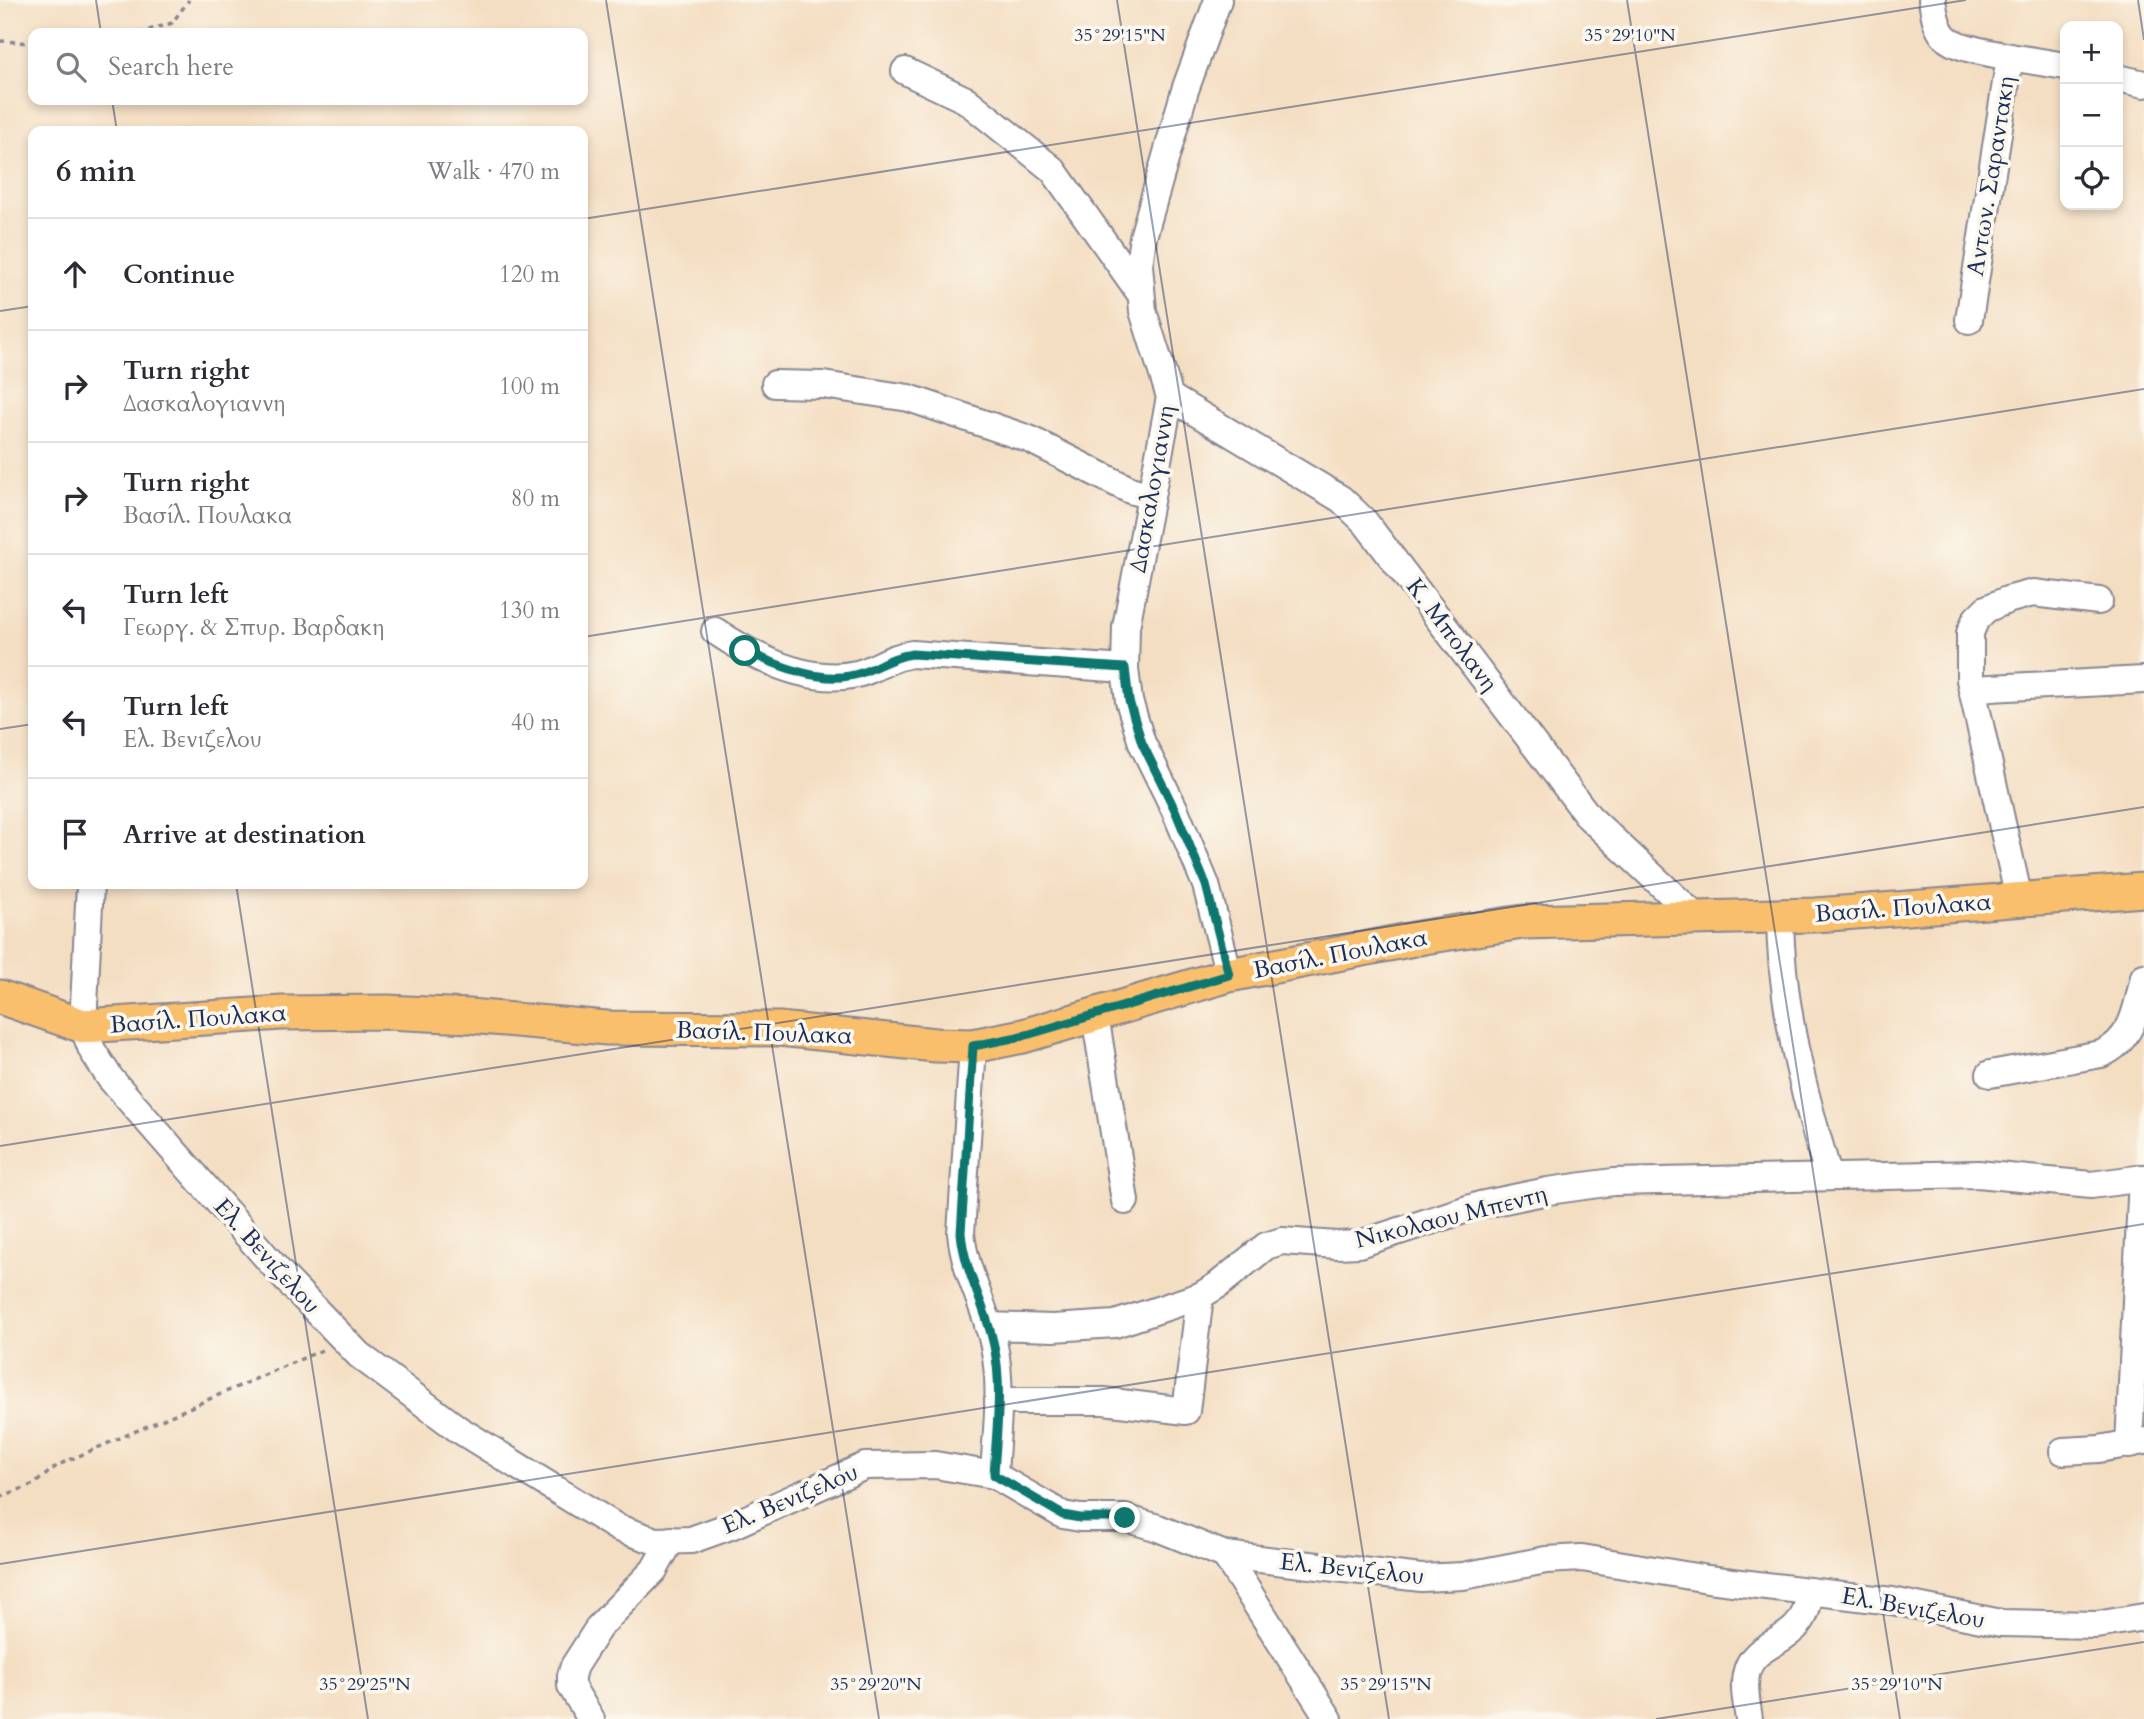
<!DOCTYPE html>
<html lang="en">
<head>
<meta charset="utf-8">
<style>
	body { margin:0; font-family:Cardo,serif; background:#f7f7f7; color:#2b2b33 }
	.controls { position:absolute; right:21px; top:21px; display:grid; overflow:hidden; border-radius:14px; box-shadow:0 4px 10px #0003 }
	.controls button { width:63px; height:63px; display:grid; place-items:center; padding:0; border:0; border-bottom:2px solid #e1e1e2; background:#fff; color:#2b2b33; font:35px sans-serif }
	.stop { position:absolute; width:21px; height:21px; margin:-16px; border:5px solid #0f766e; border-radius:50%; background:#fff }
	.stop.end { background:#0f766e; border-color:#fff; box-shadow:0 2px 7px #0008 }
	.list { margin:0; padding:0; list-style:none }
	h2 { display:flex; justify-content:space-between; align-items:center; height:91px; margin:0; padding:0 28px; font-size:30px }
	h2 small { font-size:23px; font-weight:400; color:#7c7c81 }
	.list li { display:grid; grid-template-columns:46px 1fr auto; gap:21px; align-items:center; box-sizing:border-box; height:112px; padding:0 28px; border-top:2px solid #e1e1e2 }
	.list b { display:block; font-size:26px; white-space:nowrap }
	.list p { margin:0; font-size:23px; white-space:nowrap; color:#7c7c81 }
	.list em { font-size:23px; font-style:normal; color:#7c7c81 }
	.icon { flex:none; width:38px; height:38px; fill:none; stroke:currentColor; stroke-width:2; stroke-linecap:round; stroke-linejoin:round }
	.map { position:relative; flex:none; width:2144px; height:1719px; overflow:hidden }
	.search { position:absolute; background:#fff; box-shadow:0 4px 10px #0003; left:28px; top:28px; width:560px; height:77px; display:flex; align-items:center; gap:18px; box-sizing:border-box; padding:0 24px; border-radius:14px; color:#7c7c81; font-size:26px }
	.panel { position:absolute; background:#fff; box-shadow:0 4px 10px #0003; left:28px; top:126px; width:560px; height:763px; border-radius:14px }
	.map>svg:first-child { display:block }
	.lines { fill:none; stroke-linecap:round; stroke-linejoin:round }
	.minor-casing { stroke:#888690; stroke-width:30 }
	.major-casing { stroke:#888690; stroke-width:37 }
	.path { stroke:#888690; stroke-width:3.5; stroke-dasharray:5 5; stroke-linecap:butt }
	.minor { stroke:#fff; stroke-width:26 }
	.major { stroke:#f9bf6d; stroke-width:33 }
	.route { stroke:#0f766e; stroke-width:9 }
	.ticks { fill:none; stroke:#1b2f5e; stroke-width:2; stroke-opacity:0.45 }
	.labels { text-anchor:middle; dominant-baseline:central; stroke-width:7; stroke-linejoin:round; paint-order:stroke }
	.street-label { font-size:24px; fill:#1b2f5e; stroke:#fbf7ec }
	.ticks-label { font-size:18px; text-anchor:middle; fill:#1b2f5e; stroke:#fbf7ec; stroke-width:7; stroke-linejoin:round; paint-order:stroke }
</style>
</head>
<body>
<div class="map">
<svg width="2144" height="1719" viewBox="0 0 2144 1719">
	<rect width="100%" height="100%" fill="#fbf7ec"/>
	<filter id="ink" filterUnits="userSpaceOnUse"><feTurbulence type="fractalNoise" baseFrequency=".0143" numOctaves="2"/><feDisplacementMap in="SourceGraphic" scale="14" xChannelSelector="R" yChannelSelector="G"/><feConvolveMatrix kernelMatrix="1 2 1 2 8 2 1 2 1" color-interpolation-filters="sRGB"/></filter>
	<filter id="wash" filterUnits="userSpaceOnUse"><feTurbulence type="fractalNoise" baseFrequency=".00686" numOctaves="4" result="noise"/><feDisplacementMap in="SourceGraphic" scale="28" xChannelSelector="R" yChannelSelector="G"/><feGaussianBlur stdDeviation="1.57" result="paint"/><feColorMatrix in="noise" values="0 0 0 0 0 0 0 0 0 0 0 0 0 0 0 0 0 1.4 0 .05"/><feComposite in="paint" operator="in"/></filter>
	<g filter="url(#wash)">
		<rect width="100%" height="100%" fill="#f4dec2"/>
	</g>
	<g filter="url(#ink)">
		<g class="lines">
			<defs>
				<g id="minor">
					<path d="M 1218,0 L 1185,90 L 1143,237 L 1139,265 L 1143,311 L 1170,397 L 1126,627 L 1125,669 L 1129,701 L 1142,743 L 1175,810 L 1206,885 L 1229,975"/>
					<path d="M 1932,0 C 1934,12 1936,28 1945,37 C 1956,49 1993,53 2010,57 L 1969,320"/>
					<path d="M 2010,57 L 2065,66"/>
					<path d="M 905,71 L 966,100 L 1053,170 L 1140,293"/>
					<path d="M 2118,78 L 2144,84"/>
					<path d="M 775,384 L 823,385 L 909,398 L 1029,439 L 1130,490 L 1151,496"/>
					<path d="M 1170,397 L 1341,499 L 1365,522 L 1589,817 L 1697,918"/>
					<path d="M 715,631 C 755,658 808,685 857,674 C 877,669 889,657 912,654 L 1125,669"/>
					<path d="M 1972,689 L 2144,680"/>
					<path d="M 90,884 L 83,1026 L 92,1050 L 110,1078 L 282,1275 L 359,1355 L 458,1429 L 618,1528 L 656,1541 L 691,1540 L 733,1525 L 865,1466 L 935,1465 L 994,1475 L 1063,1515 L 1080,1518 L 1125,1518 L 1158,1528 L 1225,1555 L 1421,1578 L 1463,1576 L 1546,1560 L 1582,1558 L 1708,1579 L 1892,1601 L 2001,1623 L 2096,1625 L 2144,1617"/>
					<path d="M 2019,899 L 1970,680 L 1970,633 L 1976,619 L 1986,609 L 2007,600 L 2033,593 L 2099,601"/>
					<path d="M 1780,917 C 1781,1007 1803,1091 1829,1177"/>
					<path d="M 1095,1015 L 1125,1201"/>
					<path d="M 973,1046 L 961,1233 C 965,1274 986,1306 994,1346 C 1003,1387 996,1433 994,1475"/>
					<path d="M 1990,1074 L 2101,1054 C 2133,1041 2137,1007 2144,977"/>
					<path d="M 988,1326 L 1053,1328 L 1115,1324 L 1200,1296 L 1218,1285 L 1266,1246 L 1282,1241 L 1337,1245 L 1359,1244 L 1480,1205 L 1548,1191 L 1613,1182 L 1978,1174 L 2091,1185 L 2144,1178"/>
					<path d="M 998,1401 L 1104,1401 L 1186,1411 L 1200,1296"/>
					<path d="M 2129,1445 L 2142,1178"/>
					<path d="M 2063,1451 L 2099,1449 L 2144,1441"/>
					<path d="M 1225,1555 L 1329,1719"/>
					<path d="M 591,1719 L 571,1686 L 571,1676 L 574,1666 L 599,1627 L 654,1570 L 671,1540"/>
					<path d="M 1749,1719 C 1747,1704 1743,1689 1746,1675 C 1752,1636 1808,1648 1809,1591"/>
				</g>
				<path id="major" d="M 0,997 L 83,1026 L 282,1013 L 387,1012 L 469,1016 L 607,1028 L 779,1029 L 936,1045 L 973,1046 L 1023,1036 L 1229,975 L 1424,937 L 1523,922 L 1816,915 L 2144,890"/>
			</defs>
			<use href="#minor" class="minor-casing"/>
			<use href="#major" class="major-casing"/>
			<g class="path">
				<path d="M 139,33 L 172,23 L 189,0"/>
				<path d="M 0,41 L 33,43"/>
				<path d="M 0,1497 L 34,1484 L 58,1465 L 322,1350"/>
			</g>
			<use href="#minor" class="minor"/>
			<use href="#major" class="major"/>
		</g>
	</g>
	<g class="lines" filter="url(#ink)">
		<path class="route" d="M 745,651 C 779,666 824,686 861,673 C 880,666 891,657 912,654 L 1125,668 L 1129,701 L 1142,743 L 1175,810 L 1206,885 L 1229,975 L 1023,1036 L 973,1046 L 961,1233 C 965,1274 986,1306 994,1346 C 1003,1387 996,1433 994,1475 L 1063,1515 L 1080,1518 L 1125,1518"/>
	</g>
	<path class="ticks" d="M 96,0 L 101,33M 606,0 L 879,1719M 1117,0 L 1389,1719M 1627,0 L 1900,1719M 2138,0 L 2144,40M 112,100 L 117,131M 583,219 L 1966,0M 0,311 L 33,306M 583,637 L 2144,389M 0,729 L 33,724M 236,884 L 368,1719M 0,1146 L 2144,807M 0,1564 L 2144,1224M 1656,1719 L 2144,1642"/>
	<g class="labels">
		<g class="street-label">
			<text transform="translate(1991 176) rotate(-81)">Αντων. Σαραντακη</text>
			<text transform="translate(1152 489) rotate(-80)">Δασκαλογιαννη</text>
			<text transform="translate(1452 635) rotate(53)">Κ. Μπολανη</text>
			<text transform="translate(1903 908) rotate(-4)">Βασίλ. Πουλακα</text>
			<text transform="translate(1340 954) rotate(-11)">Βασίλ. Πουλακα</text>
			<text transform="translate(198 1019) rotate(-4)">Βασίλ. Πουλακα</text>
			<text transform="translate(764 1033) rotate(2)">Βασίλ. Πουλακα</text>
			<text transform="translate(1451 1217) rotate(-14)">Νικολαου Μπεντη</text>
			<text transform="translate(267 1256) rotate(48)">Ελ. Βενιζελου</text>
			<text transform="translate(790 1499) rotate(-23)">Ελ. Βενιζελου</text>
			<text transform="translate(1352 1569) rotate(6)">Ελ. Βενιζελου</text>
			<text transform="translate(1913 1608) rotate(10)">Ελ. Βενιζελου</text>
		</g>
	</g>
	<g class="ticks-label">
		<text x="1120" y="41">35°29'15"N</text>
		<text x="1630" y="41">35°29'10"N</text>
		<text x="365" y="1690">35°29'25"N</text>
		<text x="876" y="1690">35°29'20"N</text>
		<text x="1386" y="1690">35°29'15"N</text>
		<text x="1897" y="1690">35°29'10"N</text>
	</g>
</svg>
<div class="controls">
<button>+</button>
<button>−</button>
<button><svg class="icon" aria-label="locate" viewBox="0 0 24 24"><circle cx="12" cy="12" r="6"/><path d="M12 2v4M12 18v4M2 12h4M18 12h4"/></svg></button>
</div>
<div class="stop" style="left:745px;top:651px"></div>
<div class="stop end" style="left:1125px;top:1518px"></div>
<div class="search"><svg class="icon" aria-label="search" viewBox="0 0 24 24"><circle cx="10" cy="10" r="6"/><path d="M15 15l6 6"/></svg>Search here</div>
<section class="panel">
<h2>6 min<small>Walk · 470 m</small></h2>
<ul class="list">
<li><svg class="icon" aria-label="ahead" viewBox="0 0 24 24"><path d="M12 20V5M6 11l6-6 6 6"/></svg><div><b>Continue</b></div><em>120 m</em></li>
<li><svg class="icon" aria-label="right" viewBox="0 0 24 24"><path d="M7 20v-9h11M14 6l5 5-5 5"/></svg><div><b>Turn right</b><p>Δασκαλογιαννη</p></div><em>100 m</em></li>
<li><svg class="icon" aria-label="right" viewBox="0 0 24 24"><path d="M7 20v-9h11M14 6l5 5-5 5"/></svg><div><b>Turn right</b><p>Βασίλ. Πουλακα</p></div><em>80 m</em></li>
<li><svg class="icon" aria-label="left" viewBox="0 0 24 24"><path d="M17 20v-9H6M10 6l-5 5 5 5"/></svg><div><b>Turn left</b><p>Γεωργ. &amp; Σπυρ. Βαρδακη</p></div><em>130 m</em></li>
<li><svg class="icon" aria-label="left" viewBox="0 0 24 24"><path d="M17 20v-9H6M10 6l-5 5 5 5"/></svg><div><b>Turn left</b><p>Ελ. Βενιζελου</p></div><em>40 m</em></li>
<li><svg class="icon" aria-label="arrive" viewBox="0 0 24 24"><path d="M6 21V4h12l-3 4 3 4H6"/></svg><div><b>Arrive at destination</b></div></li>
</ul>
</section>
</div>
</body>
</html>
